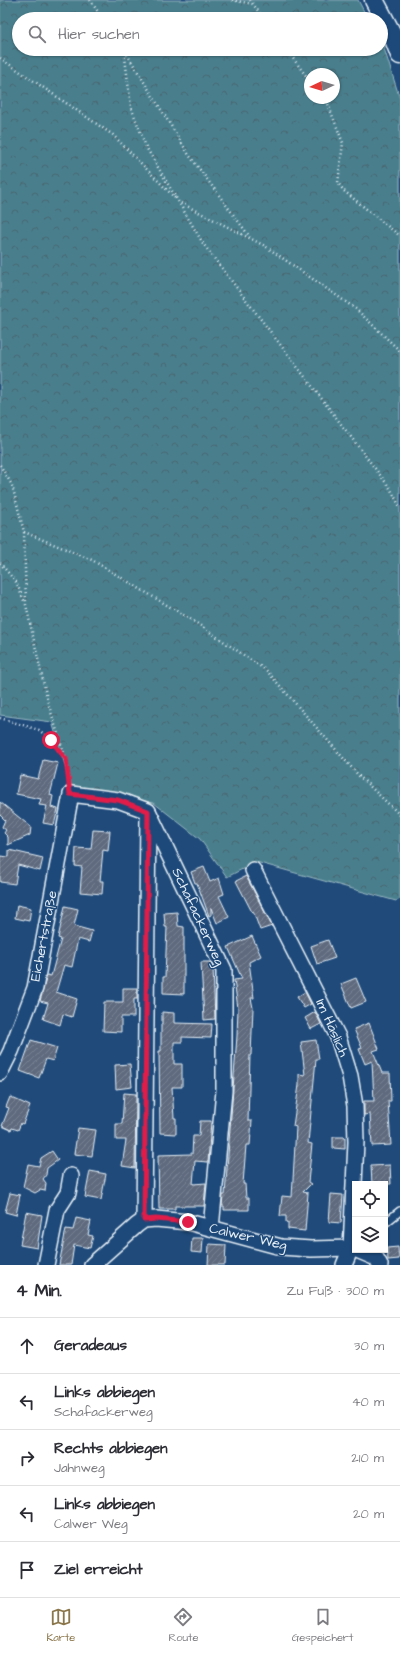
<!DOCTYPE html>
<html lang="de">
<head>
<meta charset="utf-8">
<style>
	body { margin:0; font-family:"Architects Daughter",sans-serif; background:#f2f2f3; color:#2b2b33 }
	.controls { position:absolute; right:12px; bottom:12px; display:grid; overflow:hidden; border-radius:0px; box-shadow:0 1px 3px #0004 }
	.controls button { width:36px; height:36px; display:grid; place-items:center; padding:0; border:0; border-bottom:1px solid #e1e1e2; background:#fff; color:#2b2b33; font:20px sans-serif }
	.compass { position:absolute; left:304px; top:68px; width:36px; height:36px; border-radius:50%; background:#fff; box-shadow:0 1px 3px #0004; rotate:266deg }
	.stop { position:absolute; width:12px; height:12px; margin:-9px; border:3px solid #e11d48; border-radius:50%; background:#fff }
	.stop.end { background:#e11d48; border-color:#fff; box-shadow:0 1px 4px #0008 }
	.list { margin:0; padding:0; list-style:none }
	h2 { display:flex; justify-content:space-between; align-items:center; height:52px; margin:0; padding:0 16px; font-size:17px }
	h2 small { font-size:13px; font-weight:400; color:#7c7c81 }
	.list li { display:grid; grid-template-columns:26px 1fr auto; gap:12px; align-items:center; box-sizing:border-box; height:56px; padding:0 16px; border-top:1px solid #e1e1e2 }
	.list b { display:block; font-size:15px; white-space:nowrap }
	.list p { margin:0; font-size:13px; white-space:nowrap; color:#7c7c81 }
	.list em { font-size:13px; font-style:normal; color:#7c7c81 }
	.icon { flex:none; width:22px; height:22px; fill:none; stroke:currentColor; stroke-width:2; stroke-linecap:round; stroke-linejoin:round }
	.map { position:relative; flex:none; width:400px; height:1265px; overflow:hidden }
	.search { position:absolute; background:#fff; box-shadow:0 1px 3px #0004; left:12px; right:12px; top:12px; height:44px; display:flex; align-items:center; gap:10px; box-sizing:border-box; padding:0 14px; border-radius:22px; color:#7c7c81; font-size:15px }
	.sheet { height:332px; background:#fff }
	nav { display:flex; justify-content:space-around; align-items:center; box-sizing:border-box; height:56px; border-top:1px solid #e1e1e2; background:#fff; font-size:11px; color:#7c7c81 }
	nav a { display:grid; justify-items:center; gap:2px }
	nav .on { color:#8a764a }
	.map>svg:first-child { display:block }
	.forest { fill:url(#forest-crowns); stroke:#99b8c2; fill-rule:evenodd }
	.building { fill:url(#building-hatch); stroke:#e8f1f8 }
	.lines { fill:none; stroke-linecap:round; stroke-linejoin:round }
	.service-casing { stroke:#e8f1f8; stroke-width:10 }
	.minor-casing { stroke:#e8f1f8; stroke-width:18 }
	.tertiary-casing { stroke:#e8f1f8; stroke-width:21 }
	.path { stroke:#e8f1f8; stroke-width:2.5; stroke-dasharray:1 3; stroke-linecap:butt }
	.service { stroke:#1f4a7a; stroke-width:7 }
	.minor { stroke:#1f4a7a; stroke-width:15 }
	.tertiary { stroke:#1f4a7a; stroke-width:18 }
	.route { stroke:#e11d48; stroke-width:5 }
	.labels { text-anchor:middle; dominant-baseline:central; stroke-width:3; stroke-linejoin:round; paint-order:stroke }
	.street-label { font-size:14px; fill:#e8f1f8; stroke:#1f4a7a }
</style>
</head>
<body>
<div class="map">
<svg width="400" height="1265" viewBox="0 0 400 1265">
	<defs>
		<pattern id="forest-crowns" width="20" height="18" patternUnits="userSpaceOnUse"><rect width="20" height="18" fill="#4a7f8d"/><path d="M2 6a3 3 0 1 1 6 0M12 15a3 3 0 1 1 6 0" fill="none" stroke="#48666f"/></pattern>
		<pattern id="building-hatch" width="6" height="6" patternUnits="userSpaceOnUse"><rect width="6" height="6" fill="#5f6b7f"/><path d="M-1 1l2-2M0 6l6-6M5 7l2-2" fill="none" stroke="#768192"/></pattern>
	</defs>
	<rect width="100%" height="100%" fill="#1f4a7a"/>
	<filter id="ink" filterUnits="userSpaceOnUse"><feTurbulence type="fractalNoise" baseFrequency=".025" numOctaves="2"/><feDisplacementMap in="SourceGraphic" scale="8" xChannelSelector="R" yChannelSelector="G"/><feConvolveMatrix kernelMatrix="1 2 1 2 8 2 1 2 1" color-interpolation-filters="sRGB"/></filter>
	<g filter="url(#ink)">
		<path class="forest" d="M 0,0 L 358,0 L 368,19 L 19,19 L 19,49 L 381,49 L 381,41 L 382,42 L 400,99 L 400,899 L 396,901 L 256,862 L 227,877 L 200,839 L 154,803 L 71,785 L 52,722 L 0,715 ZM 310,74 L 334,74 L 334,98 L 310,98 Z"/>
		<g class="building">
			<path d="M 43,760 L 58,763 L 50,795 L 53,796 L 51,807 L 58,809 L 54,825 L 43,823 L 47,806 L 39,805 L 41,799 L 16,794 L 20,775 L 38,779 Z"/>
			<path d="M 0,802 L 31,827 L 30,835 L 8,845 L 8,837 L 4,833 L 6,830 L 2,827 L 5,820 L 0,815 Z"/>
			<path d="M 93,830 L 110,831 L 108,851 L 103,850 L 100,881 L 103,881 L 102,894 L 80,892 L 82,867 L 75,866 L 76,848 L 91,849 Z"/>
			<path d="M 9,850 L 43,858 L 40,871 L 18,865 L 15,884 L 0,882 L 0,856 L 9,857 Z"/>
			<path d="M 204,867 L 210,882 L 219,878 L 224,894 L 219,896 L 229,917 L 217,923 L 211,908 L 211,915 L 209,916 L 197,883 L 195,883 L 191,872 Z"/>
			<path d="M 246,876 L 272,926 L 260,930 L 253,911 L 252,912 L 236,881 Z"/>
			<path d="M 17,905 L 31,908 L 29,921 L 15,918 Z"/>
			<path d="M 65,906 L 78,909 L 74,926 L 92,931 L 89,942 L 78,939 L 72,967 L 64,965 L 56,992 L 77,999 L 72,1017 L 63,1014 L 60,1025 L 43,1019 L 48,1003 L 40,1001 L 47,975 L 51,976 L 61,939 L 58,938 Z"/>
			<path d="M 177,912 L 178,926 L 184,927 L 184,994 L 163,993 L 163,977 L 165,977 L 167,927 L 165,927 L 164,913 Z"/>
			<path d="M 252,936 L 261,956 L 249,962 L 254,998 L 251,998 L 253,1008 L 251,1055 L 250,1055 L 248,1121 L 252,1121 L 250,1145 L 246,1145 L 243,1184 L 245,1184 L 246,1198 L 249,1198 L 249,1210 L 224,1210 L 224,1206 L 222,1206 L 223,1195 L 225,1195 L 237,1036 L 238,1008 L 234,980 L 242,979 L 228,947 Z"/>
			<path d="M 328,940 L 335,958 L 317,964 L 311,946 Z"/>
			<path d="M 201,962 L 210,962 L 213,968 L 215,1019 L 204,1020 Z"/>
			<path d="M 356,978 L 366,1002 L 351,1008 L 341,984 Z"/>
			<path d="M 123,988 L 137,988 L 137,999 L 134,999 L 134,1017 L 121,1017 L 121,1032 L 103,1031 L 104,1002 L 123,1002 Z"/>
			<path d="M 305,992 L 311,1004 L 304,1008 L 297,997 Z"/>
			<path d="M 162,1012 L 174,1013 L 174,1023 L 212,1024 L 211,1038 L 182,1037 L 182,1042 L 174,1042 L 174,1064 L 182,1064 L 182,1087 L 172,1087 L 174,1118 L 176,1118 L 176,1134 L 160,1133 L 159,1051 L 161,1051 L 161,1024 L 162,1024 Z"/>
			<path d="M 315,1012 L 321,1024 L 311,1029 L 305,1018 Z"/>
			<path d="M 369,1023 L 379,1049 L 373,1051 L 382,1073 L 390,1073 L 391,1101 L 388,1101 L 391,1145 L 372,1146 L 370,1114 L 364,1115 L 364,1101 L 374,1101 L 372,1061 L 365,1064 L 359,1049 L 362,1048 L 354,1029 Z"/>
			<path d="M 31,1040 L 57,1048 L 53,1061 L 46,1059 L 39,1078 L 20,1071 Z"/>
			<path d="M 316,1040 L 319,1059 L 316,1059 L 308,1143 L 312,1144 L 308,1182 L 311,1184 L 303,1192 L 308,1193 L 305,1231 L 288,1229 L 288,1223 L 286,1222 L 286,1216 L 280,1216 L 282,1196 L 292,1197 L 296,1127 L 293,1126 L 299,1085 L 299,1074 L 305,1075 L 301,1042 Z"/>
			<path d="M 130,1064 L 132,1087 L 116,1089 L 115,1065 Z"/>
			<path d="M 124,1093 L 136,1094 L 135,1168 L 122,1166 L 126,1140 L 116,1140 L 116,1124 L 122,1124 Z"/>
			<path d="M 10,1097 L 30,1106 L 23,1124 L 21,1123 L 18,1130 L 12,1128 L 11,1130 L 2,1126 L 9,1108 L 6,1107 Z"/>
			<path d="M 200,1121 L 211,1121 L 208,1162 L 195,1161 L 193,1184 L 206,1183 L 204,1206 L 175,1206 L 175,1209 L 159,1209 L 158,1155 L 192,1154 L 193,1136 L 199,1136 Z"/>
			<path d="M 78,1128 L 96,1130 L 92,1156 L 74,1154 Z"/>
			<path d="M 333,1137 L 345,1137 L 345,1149 L 333,1148 Z"/>
			<path d="M 52,1151 L 58,1160 L 47,1168 L 46,1175 L 43,1179 L 46,1183 L 45,1191 L 40,1190 L 35,1193 L 23,1187 L 28,1164 L 39,1166 L 41,1158 Z"/>
			<path d="M 390,1165 L 391,1184 L 372,1184 L 371,1166 Z"/>
			<path d="M 90,1171 L 106,1174 L 101,1200 L 85,1197 Z"/>
			<path d="M 10,1193 L 20,1195 L 16,1215 L 5,1212 Z"/>
			<path d="M 331,1194 L 343,1195 L 341,1223 L 329,1222 Z"/>
			<path d="M 26,1212 L 42,1215 L 37,1248 L 20,1245 Z"/>
			<path d="M 76,1218 L 91,1221 L 88,1235 L 93,1236 L 90,1248 L 74,1245 L 71,1265 L 59,1265 L 66,1229 L 73,1230 Z"/>
			<path d="M 192,1238 L 203,1238 L 202,1253 L 191,1252 Z"/>
			<path d="M 209,1244 L 226,1245 L 225,1265 L 208,1265 Z"/>
			<path d="M 398,1247 L 399,1259 L 388,1260 L 387,1248 Z"/>
		</g>
		<g class="lines">
			<defs>
				<path id="service" d="M 385,1223 L 400,1211"/>
				<g id="minor">
					<path d="M 253,870 L 338,1037 L 350,1076 L 355,1106 L 356,1142 L 351,1248 L 344,1265"/>
					<path d="M 0,1073 L 11,1051 L 35,988 L 71,794 L 118,800 L 148,811 L 224,970 L 224,1091 L 211,1228"/>
					<path d="M 144,1220 L 148,815"/>
					<path d="M 357,1250 L 376,1258 L 380,1265"/>
					<path d="M 46,1265 L 57,1210 L 68,1193 L 71,1176"/>
					<path d="M 92,1265 L 137,1225 L 144,1220 L 156,1219 L 188,1222 L 281,1247 L 311,1249 L 351,1248 L 355,1249"/>
				</g>
				<path id="tertiary" d="M 374,0 L 392,34 L 400,55"/>
			</defs>
			<use href="#service" class="service-casing"/>
			<use href="#minor" class="minor-casing"/>
			<use href="#tertiary" class="tertiary-casing"/>
			<g class="path">
				<path d="M 90,0 L 103,19"/>
				<path d="M 232,0 L 252,4"/>
				<path d="M 250,0 L 264,19"/>
				<path d="M 124,49 L 131,107 L 146,147 L 204,245 L 390,488 L 400,507"/>
				<path d="M 286,49 L 310,81"/>
				<path d="M 125,51 L 189,155 L 250,237"/>
				<path d="M 0,58 L 113,135 L 175,198"/>
				<path d="M 323,98 L 328,104 L 343,143 L 338,183 L 344,191 L 400,236"/>
				<path d="M 181,203 L 265,246 L 356,309 L 400,351"/>
				<path d="M 0,465 L 12,485 L 24,532 L 26,605 L 48,703 L 66,759 L 69,782"/>
				<path d="M 24,532 L 92,560 L 195,622 L 267,671 L 359,776 L 400,815"/>
				<path d="M 0,563 L 16,582 L 25,603"/>
				<path d="M 0,718 L 39,730 L 51,740 L 64,757"/>
			</g>
			<use href="#service" class="service"/>
			<use href="#minor" class="minor"/>
			<use href="#tertiary" class="tertiary"/>
		</g>
	</g>
	<g class="lines" filter="url(#ink)">
		<path class="route" d="M 51,740 L 66,759 L 70,794 L 118,800 L 148,811 L 144,1220 L 156,1219 L 188,1222"/>
	</g>
	<g class="labels">
		<g class="street-label">
			<text transform="translate(198 917) rotate(65)">Schafackerweg</text>
			<text transform="translate(44 936) rotate(-79)">Eichertstraße</text>
			<text transform="translate(332 1028) rotate(66)">Im Häslich</text>
			<text transform="translate(248 1237) rotate(13)">Calwer Weg</text>
		</g>
	</g>
</svg>
<div class="controls">
<button><svg class="icon" aria-label="locate" viewBox="0 0 24 24"><circle cx="12" cy="12" r="6"/><path d="M12 2v4M12 18v4M2 12h4M18 12h4"/></svg></button>
<button><svg class="icon" aria-label="layers" viewBox="0 0 24 24"><path d="M12 4l9 5-9 5-9-5zM3 14l9 5 9-5"/></svg></button>
</div>
<svg class="compass" viewBox="-18 -18 36 36"><path d="M0-13l5 13h-10z" fill="#e53935"/><path d="M0 13l5-13h-10z" fill="#7c7c81"/></svg>
<div class="stop" style="left:51px;top:740px"></div>
<div class="stop end" style="left:188px;top:1222px"></div>
<div class="search"><svg class="icon" aria-label="search" viewBox="0 0 24 24"><circle cx="10" cy="10" r="6"/><path d="M15 15l6 6"/></svg>Hier suchen</div>
</div>
<section class="sheet">
<h2>4 Min.<small>Zu Fuß · 300 m</small></h2>
<ul class="list">
<li><svg class="icon" aria-label="ahead" viewBox="0 0 24 24"><path d="M12 20V5M6 11l6-6 6 6"/></svg><div><b>Geradeaus</b></div><em>30 m</em></li>
<li><svg class="icon" aria-label="left" viewBox="0 0 24 24"><path d="M17 20v-9H6M10 6l-5 5 5 5"/></svg><div><b>Links abbiegen</b><p>Schafackerweg</p></div><em>40 m</em></li>
<li><svg class="icon" aria-label="right" viewBox="0 0 24 24"><path d="M7 20v-9h11M14 6l5 5-5 5"/></svg><div><b>Rechts abbiegen</b><p>Jahnweg</p></div><em>210 m</em></li>
<li><svg class="icon" aria-label="left" viewBox="0 0 24 24"><path d="M17 20v-9H6M10 6l-5 5 5 5"/></svg><div><b>Links abbiegen</b><p>Calwer Weg</p></div><em>20 m</em></li>
<li><svg class="icon" aria-label="arrive" viewBox="0 0 24 24"><path d="M6 21V4h12l-3 4 3 4H6"/></svg><div><b>Ziel erreicht</b></div></li>
</ul>
</section>
<nav>
<a class="on"><svg class="icon" aria-label="map" viewBox="0 0 24 24"><path d="M3 6l6-2 6 2 6-2v14l-6 2-6-2-6 2zM9 4v14M15 6v14"/></svg>Karte</a>
<a><svg class="icon" aria-label="directions" viewBox="0 0 24 24"><path d="M12 3l9 9-9 9-9-9zM9 14v-3h6M13 9l2 2-2 2"/></svg>Route</a>
<a><svg class="icon" aria-label="saved" viewBox="0 0 24 24"><path d="M7 4h10v16l-5-4-5 4z"/></svg>Gespeichert</a>
</nav>
</body>
</html>
